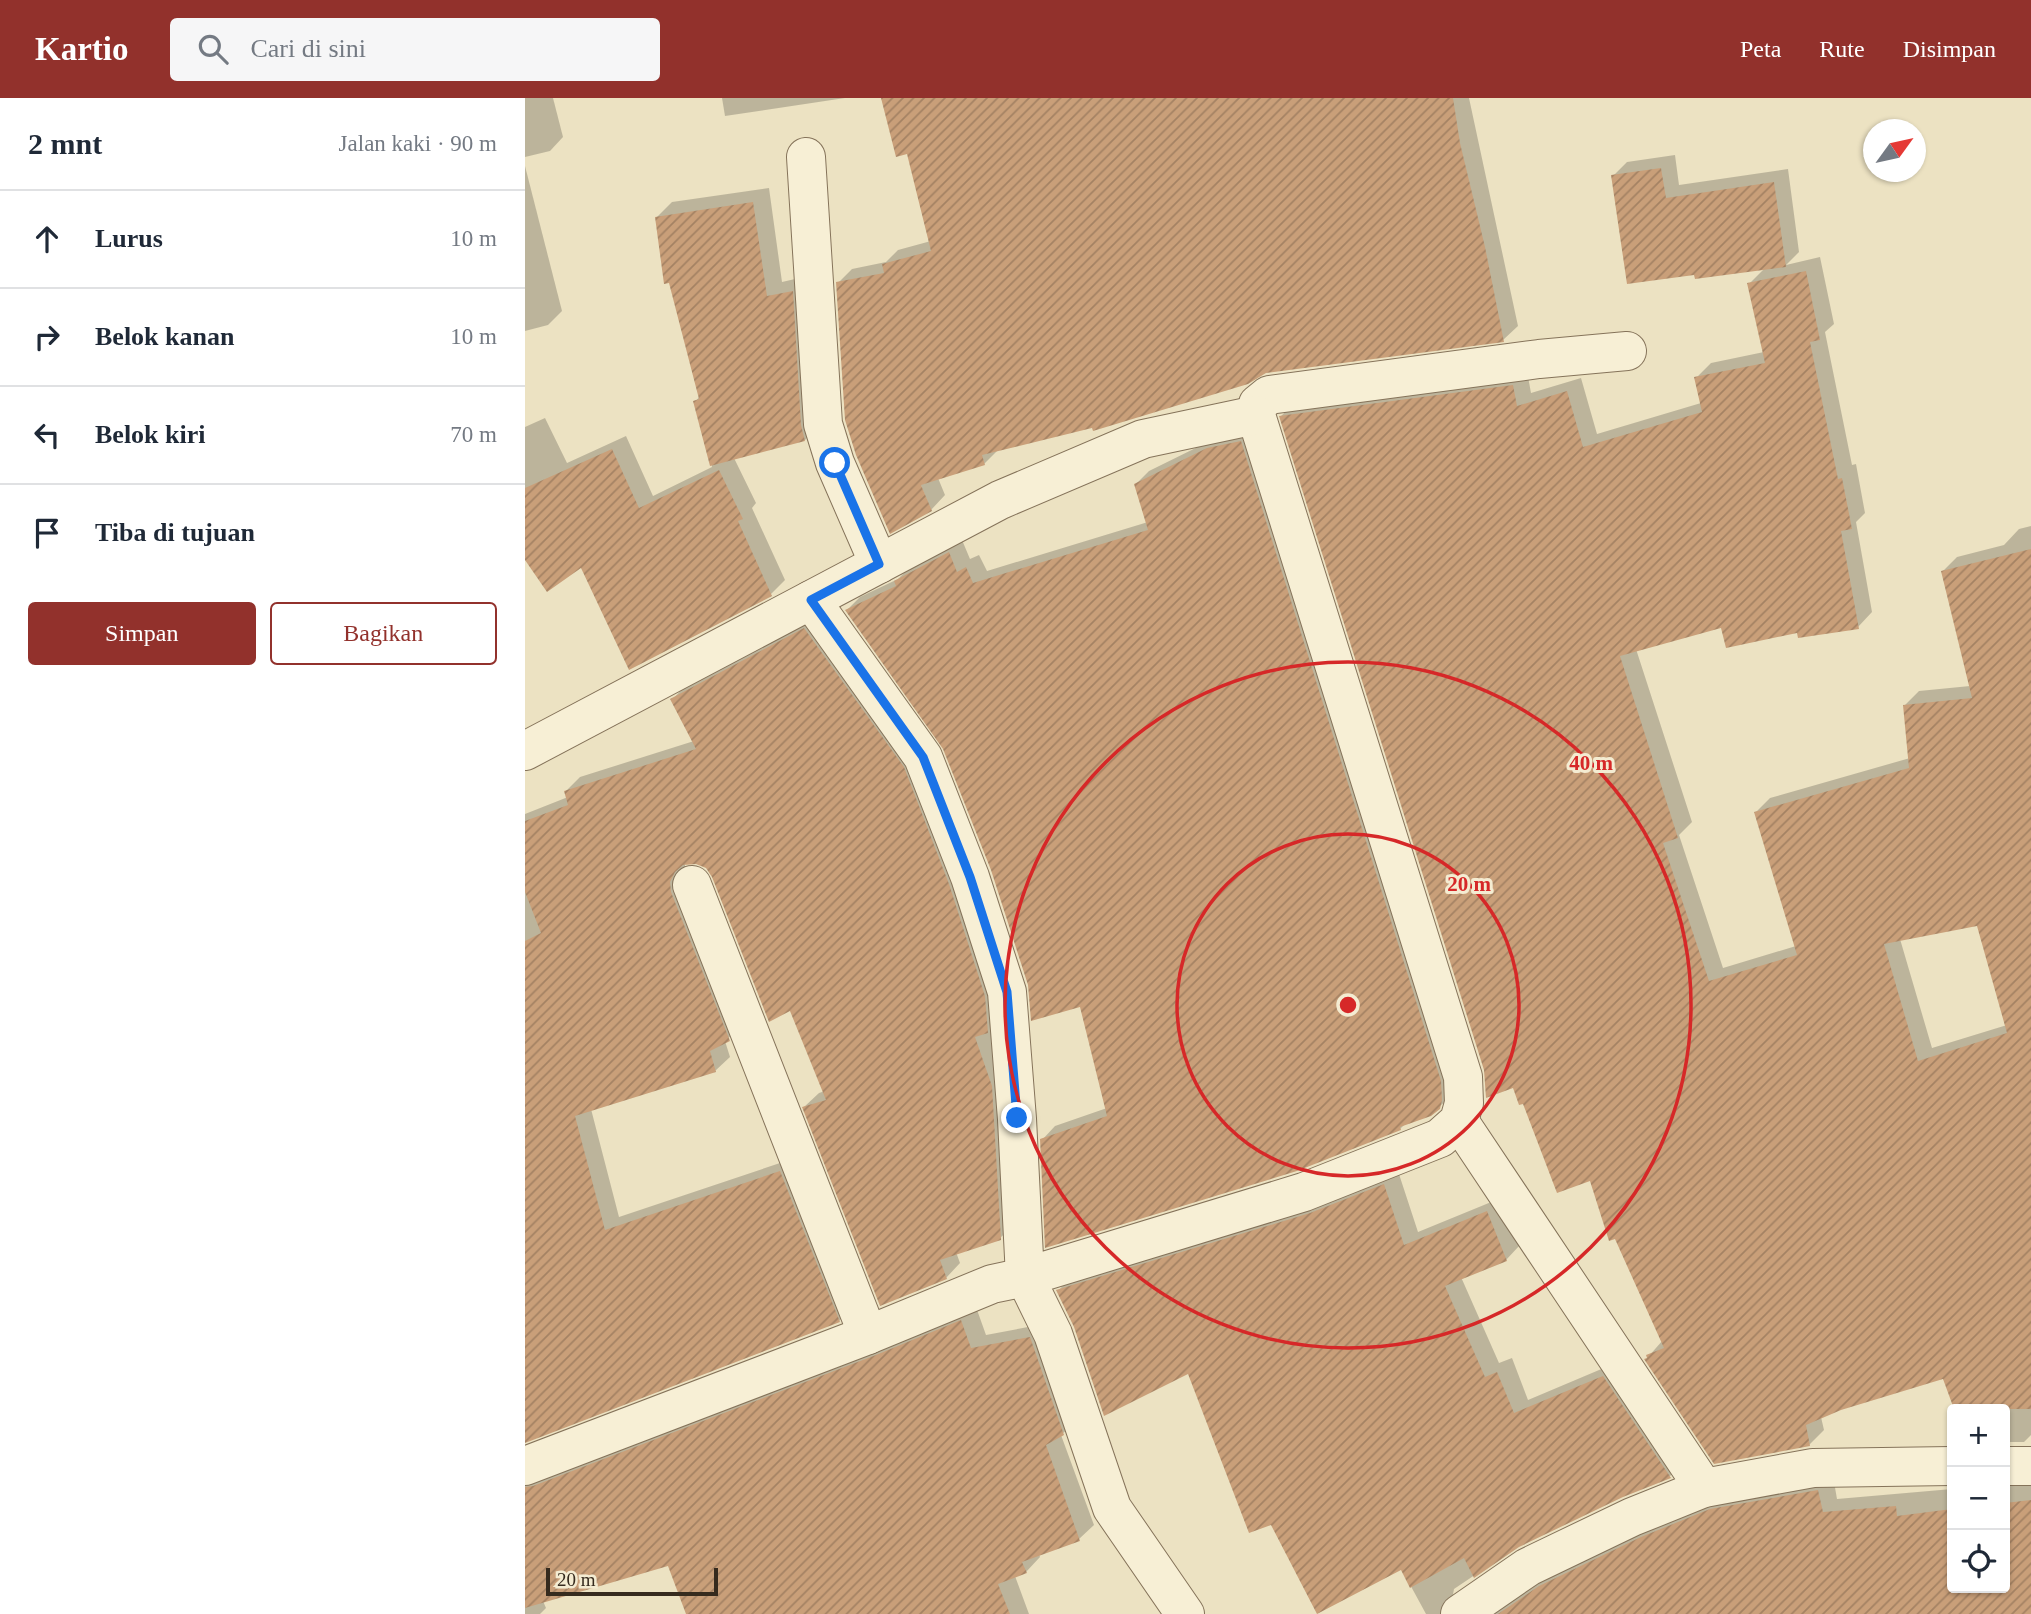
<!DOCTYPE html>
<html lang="id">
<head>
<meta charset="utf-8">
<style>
	body { margin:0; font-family:Georgia,serif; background:#f6f6f7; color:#1f2937 }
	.controls { position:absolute; right:21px; bottom:21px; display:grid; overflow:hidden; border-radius:7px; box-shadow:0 2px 5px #0004 }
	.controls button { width:63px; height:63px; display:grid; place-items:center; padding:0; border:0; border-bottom:2px solid #e0e1e3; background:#fff; color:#1f2937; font:35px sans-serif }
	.compass { position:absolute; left:1338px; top:21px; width:63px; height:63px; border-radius:50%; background:#fff; box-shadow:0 2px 5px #0004; rotate:57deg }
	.scale { position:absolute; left:21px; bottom:18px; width:172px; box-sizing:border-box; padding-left:7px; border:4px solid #362b1e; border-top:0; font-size:19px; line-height:24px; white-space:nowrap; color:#362b1e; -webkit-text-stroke:5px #f4ecd2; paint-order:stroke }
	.stop { position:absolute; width:21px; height:21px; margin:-16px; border:5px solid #1a73e8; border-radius:50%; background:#fff }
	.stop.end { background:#1a73e8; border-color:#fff; box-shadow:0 2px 7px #0008 }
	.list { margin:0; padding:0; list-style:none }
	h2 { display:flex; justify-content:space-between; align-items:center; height:91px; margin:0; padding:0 28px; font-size:30px }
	h2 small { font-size:23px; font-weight:400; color:#747a83 }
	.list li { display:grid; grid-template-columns:46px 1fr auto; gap:21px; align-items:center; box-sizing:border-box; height:98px; padding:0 28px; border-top:2px solid #e0e1e3 }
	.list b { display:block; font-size:26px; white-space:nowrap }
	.list em { font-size:23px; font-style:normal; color:#747a83 }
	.actions { display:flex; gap:14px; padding:21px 28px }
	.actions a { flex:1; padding:16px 0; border:2px solid #92312c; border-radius:7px; text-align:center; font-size:24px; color:#92312c }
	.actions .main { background:#92312c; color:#fff }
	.icon { flex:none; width:38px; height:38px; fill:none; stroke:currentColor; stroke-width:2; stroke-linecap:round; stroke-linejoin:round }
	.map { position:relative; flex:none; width:1506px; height:1516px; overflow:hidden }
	header { display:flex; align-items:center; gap:42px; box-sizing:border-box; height:98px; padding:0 35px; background:#92312c; color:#fff }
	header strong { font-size:33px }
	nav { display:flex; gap:38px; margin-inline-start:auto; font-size:24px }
	.search { width:490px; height:63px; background:#f6f6f7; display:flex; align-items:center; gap:18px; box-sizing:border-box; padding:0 24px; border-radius:7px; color:#747a83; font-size:26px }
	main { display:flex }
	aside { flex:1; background:#fff }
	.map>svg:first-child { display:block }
	.shadow { fill:#0003; fill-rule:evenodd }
	.building { fill:url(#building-hatch); fill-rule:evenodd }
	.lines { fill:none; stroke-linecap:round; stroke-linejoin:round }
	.street-casing { stroke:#85735a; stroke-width:40 }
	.street { stroke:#f7efd5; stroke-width:38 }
	.route { stroke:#1a73e8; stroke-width:9 }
	.ring { fill:none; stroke:#d62828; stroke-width:3.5 }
	.centre { fill:#d62828; stroke:#f4ecd2; stroke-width:3.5 }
	.ring-label { font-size:21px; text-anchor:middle; font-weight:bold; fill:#d62828; stroke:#f4ecd2; stroke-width:6; stroke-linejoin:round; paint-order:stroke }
</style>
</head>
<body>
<header>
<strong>Kartio</strong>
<div class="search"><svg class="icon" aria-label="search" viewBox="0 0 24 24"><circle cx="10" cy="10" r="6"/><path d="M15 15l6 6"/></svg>Cari di sini</div>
<nav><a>Peta</a><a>Rute</a><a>Disimpan</a></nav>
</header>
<main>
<aside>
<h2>2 mnt<small>Jalan kaki · 90 m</small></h2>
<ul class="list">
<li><svg class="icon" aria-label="ahead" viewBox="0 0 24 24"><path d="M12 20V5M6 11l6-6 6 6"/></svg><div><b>Lurus</b></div><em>10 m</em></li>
<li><svg class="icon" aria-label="right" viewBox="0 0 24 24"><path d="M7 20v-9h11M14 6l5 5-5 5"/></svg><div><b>Belok kanan</b></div><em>10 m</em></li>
<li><svg class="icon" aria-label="left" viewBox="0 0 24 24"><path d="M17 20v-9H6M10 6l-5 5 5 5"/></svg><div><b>Belok kiri</b></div><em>70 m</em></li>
<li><svg class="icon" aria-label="arrive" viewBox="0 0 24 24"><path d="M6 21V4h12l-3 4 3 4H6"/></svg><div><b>Tiba di tujuan</b></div></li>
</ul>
<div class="actions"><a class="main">Simpan</a><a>Bagikan</a></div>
</aside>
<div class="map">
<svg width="1506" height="1516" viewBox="0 0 1506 1516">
	<defs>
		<pattern id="building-hatch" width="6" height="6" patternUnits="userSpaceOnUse" patternTransform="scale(1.75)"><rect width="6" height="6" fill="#c99f79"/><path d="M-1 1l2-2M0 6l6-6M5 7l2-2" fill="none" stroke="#a48263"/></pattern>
	</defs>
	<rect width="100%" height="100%" fill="#ece2c2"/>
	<g class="shadow">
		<path d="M 0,0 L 28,0 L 38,39 L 25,53 L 0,59 Z"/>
		<path d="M 197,0 L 320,0 L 200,18 Z"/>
		<path d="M 358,0 L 944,0 L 993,228 L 978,242 L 741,274 L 568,328 L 473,352 L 459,366 L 413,380 L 420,397 L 406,412 L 313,185 L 327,171 L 361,164 L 373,152 L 406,143 L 384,54 Z"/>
		<path d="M 1150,57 L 1154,87 L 1263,71 L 1274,154 L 1261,167 L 1295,159 L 1309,226 L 1300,234 L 1327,367 L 1331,366 L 1340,415 L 1331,424 L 1347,514 L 1333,529 L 1274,533 L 1197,528 L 1111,551 L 1167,724 L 1154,737 L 1198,870 L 1271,848 L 1231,714 L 1245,700 L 1385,660 L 1379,608 L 1394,593 L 1445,588 L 1418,473 L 1432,459 L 1479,447 L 1494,431 L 1506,428 L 1506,1337 L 1499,1344 L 1480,1344 L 1480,1311 L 1431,1311 L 1420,1278 L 1316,1310 L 1296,1319 L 1299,1332 L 1284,1347 L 1123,1259 L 1138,1242 L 1066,1081 L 999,1004 L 990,988 L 961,972 L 756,318 L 771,304 L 1002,273 L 1006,295 L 1056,280 L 1072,336 L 1176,305 L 1171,280 L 1186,265 L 1239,254 L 1224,186 L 1240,170 L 1088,78 L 1102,64 ZM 1453,826 L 1482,927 L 1407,950 L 1375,841 Z"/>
		<path d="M 0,68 L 37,213 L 23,227 L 0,233 Z"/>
		<path d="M 244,90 L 257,184 L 283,178 L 295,326 L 280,342 L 209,360 L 231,405 L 227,410 L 260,482 L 246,496 L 105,570 L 57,467 L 0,459 L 0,329 L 20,320 L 42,365 L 101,338 L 128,398 L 187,369 L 170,304 L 175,298 L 131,120 L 147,104 Z"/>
		<path d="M 729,330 L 928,996 L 913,1010 L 880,1026 L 875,1031 L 517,1042 L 530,1028 L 582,1010 L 556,907 L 505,887 L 467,772 L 420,650 L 322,512 L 335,499 L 373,481 L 384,470 L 437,442 L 445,461 L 454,457 L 462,473 L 623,424 L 611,386 L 624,373 L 697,337 Z"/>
		<path d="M 294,517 L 392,655 L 474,883 L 490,1126 L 475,1140 L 431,1154 L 435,1165 L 421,1180 L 279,1009 L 294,995 L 300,993 L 266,911 L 182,769 L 171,764 L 160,765 L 160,779 L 218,927 L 200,943 L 205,959 L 190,973 L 66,1011 L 94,1119 L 270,1060 L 328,1209 L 314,1223 L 0,1343 L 0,716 L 43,699 L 41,693 L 55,679 L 169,643 L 147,602 L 161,587 Z"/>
		<path d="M 873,1073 L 893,1134 L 976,1100 L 995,1147 L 981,1162 L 936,1179 L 974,1265 L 987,1260 L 1003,1302 L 1093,1264 L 1159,1364 L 1145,1378 L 1097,1398 L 993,1448 L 929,1491 L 927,1502 L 934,1516 L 901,1516 L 876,1470 L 747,1425 L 664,1274 L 550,1228 L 533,1193 L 547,1178 Z"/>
		<path d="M 451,1209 L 461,1237 L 519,1226 L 553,1322 L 536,1337 L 569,1427 L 554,1441 L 514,1456 L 515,1459 L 501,1474 L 490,1478 L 504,1516 L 163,1516 L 144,1466 L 18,1503 L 21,1510 L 15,1516 L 0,1516 L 0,1370 Z"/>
		<path d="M 1480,1369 L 1506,1376 L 1506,1516 L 969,1516 L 1030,1474 L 1201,1397 L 1308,1378 L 1312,1401 L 1427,1391 L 1427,1490 L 1480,1490 Z"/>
	</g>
	<g class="building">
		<path d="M 356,0 L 928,0 L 935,45 L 960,149 L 979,244 L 741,275 L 723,286 L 568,333 L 567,330 L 457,357 L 460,367 L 396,387 L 407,413 L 365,436 L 331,357 L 320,322 L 311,184 L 359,175 L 357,166 L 406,153 L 382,56 L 371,59 Z"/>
		<path d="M 1136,70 L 1141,100 L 1249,84 L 1261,169 L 1170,181 L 1169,177 L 1102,186 L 1086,77 Z"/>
		<path d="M 228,104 L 242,198 L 268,193 L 276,327 L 280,343 L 185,368 L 168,303 L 174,301 L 144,185 L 139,186 L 130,119 Z"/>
		<path d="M 1281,173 L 1295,242 L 1285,244 L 1313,381 L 1317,380 L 1327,431 L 1316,433 L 1334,531 L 1273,540 L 1272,535 L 1201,550 L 1196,530 L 1095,558 L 1153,740 L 1138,745 L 1184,883 L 1272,857 L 1229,714 L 1384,670 L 1378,607 L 1447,600 L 1416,473 L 1506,451 L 1506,1311 L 1429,1311 L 1418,1281 L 1316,1312 L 1281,1327 L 1285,1348 L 1189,1366 L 1119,1261 L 1122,1260 L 1121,1257 L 1139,1250 L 1090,1141 L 1084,1143 L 1065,1083 L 1032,1095 L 998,1006 L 994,1007 L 988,990 L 961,1000 L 959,972 L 754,318 L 988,287 L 992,308 L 1042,293 L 1058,349 L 1177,314 L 1169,279 L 1240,265 L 1222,185 ZM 1452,828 L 1482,935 L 1393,963 L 1359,846 Z"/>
		<path d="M 716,343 L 916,983 L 917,1002 L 915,1011 L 906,1018 L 875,1029 L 876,1032 L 772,1073 L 520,1150 L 515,1041 L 582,1018 L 555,909 L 506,923 L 503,887 L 466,772 L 418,651 L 320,512 L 371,488 L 369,483 L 424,454 L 432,474 L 441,469 L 448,485 L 623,432 L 609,386 L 682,350 Z"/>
		<path d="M 87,351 L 114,410 L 194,372 L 218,421 L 213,423 L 247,498 L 104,572 L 56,470 L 22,494 L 0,462 L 0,390 Z"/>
		<path d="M 279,530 L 379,669 L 424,786 L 460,898 L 463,935 L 450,939 L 467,988 L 476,1142 L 415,1162 L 422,1181 L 355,1208 L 277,1009 L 301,1002 L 265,913 L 244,924 L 187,779 L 181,770 L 171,766 L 158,767 L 150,774 L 145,784 L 146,794 L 205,943 L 185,953 L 191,974 L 50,1018 L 80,1132 L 255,1073 L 315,1224 L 0,1345 L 0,843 L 16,835 L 0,794 L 0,723 L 43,707 L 39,693 L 171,651 L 145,601 Z"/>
		<path d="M 859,1086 L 879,1147 L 962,1113 L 982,1163 L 920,1188 L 960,1279 L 972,1274 L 989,1315 L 1078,1278 L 1146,1380 L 1098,1399 L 994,1449 L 949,1480 L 939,1460 L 885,1490 L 876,1472 L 792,1516 L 746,1427 L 724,1435 L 663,1276 L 579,1318 L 549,1229 L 531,1192 L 785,1115 Z"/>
		<path d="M 436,1222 L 446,1250 L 505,1239 L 539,1337 L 521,1347 L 555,1443 L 497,1464 L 502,1475 L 473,1486 L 485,1516 L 161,1516 L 143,1468 L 0,1510 L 0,1389 L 8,1388 L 351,1257 Z"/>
		<path d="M 1293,1392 L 1298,1414 L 1371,1408 L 1372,1418 L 1427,1411 L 1427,1490 L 1480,1490 L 1480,1405 L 1506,1402 L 1506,1516 L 973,1516 L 1014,1488 L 1116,1439 L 1185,1411 Z"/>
	</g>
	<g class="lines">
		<defs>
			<g id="street">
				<path d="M 281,59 L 298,326 L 310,365 L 354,466"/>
				<path d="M 286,502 L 398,659 L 445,779 L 482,894 L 492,1021 L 500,1179 L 779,1094 L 915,1040 L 934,1023 L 939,1005 L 938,979 L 731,317 L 733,306 L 744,297 L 1014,261 L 1102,253"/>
				<path d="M 0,653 L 475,402 L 618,341 L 731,317"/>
				<path d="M 167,787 L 343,1237"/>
				<path d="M 934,1023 L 1179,1390"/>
				<path d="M 0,1368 L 343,1237 L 467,1186 L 500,1179 L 528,1236 L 587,1410 L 660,1516"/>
				<path d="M 1480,1368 L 1506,1368"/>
				<path d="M 935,1516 L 1003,1469 L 1107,1419 L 1179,1390 L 1288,1370 L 1427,1368"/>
			</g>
		</defs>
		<use href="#street" class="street-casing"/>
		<use href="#street" class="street"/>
	</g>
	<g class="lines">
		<path class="route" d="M 310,365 L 354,466 L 286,502 L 398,659 L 445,779 L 482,894 L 492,1020"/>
	</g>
	<g class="ring">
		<circle cx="823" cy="907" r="171"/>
		<circle cx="823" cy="907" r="343"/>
	</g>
	<circle cx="823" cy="907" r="10" class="centre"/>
	<g class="ring-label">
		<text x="1066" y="672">40 m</text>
		<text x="944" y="793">20 m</text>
	</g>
</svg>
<div class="controls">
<button>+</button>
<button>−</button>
<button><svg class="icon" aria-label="locate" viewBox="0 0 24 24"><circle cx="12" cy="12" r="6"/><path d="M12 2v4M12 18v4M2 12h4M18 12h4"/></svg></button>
</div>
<svg class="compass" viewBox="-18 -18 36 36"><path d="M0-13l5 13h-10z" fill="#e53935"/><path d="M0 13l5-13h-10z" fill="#747a83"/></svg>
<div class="scale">20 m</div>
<div class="stop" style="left:310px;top:365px"></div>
<div class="stop end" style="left:492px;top:1020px"></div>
</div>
</main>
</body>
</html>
